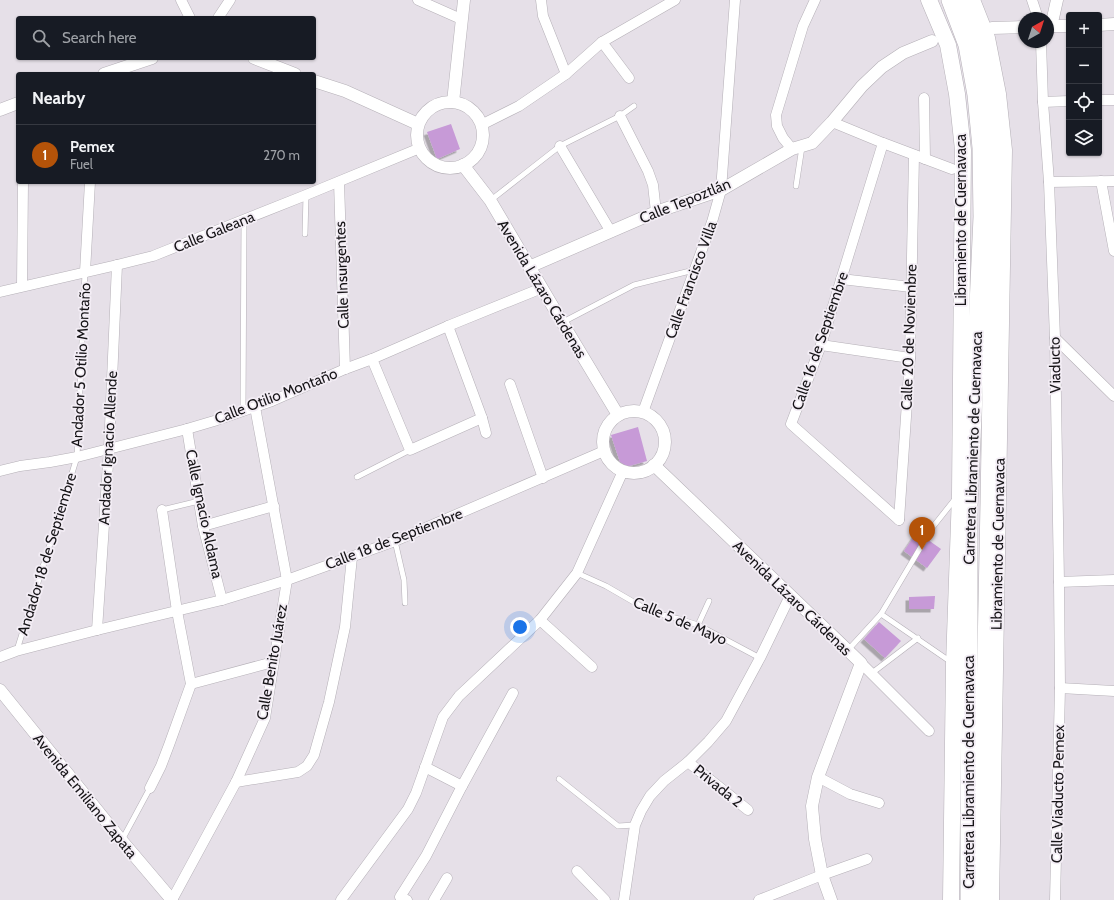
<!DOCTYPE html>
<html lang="en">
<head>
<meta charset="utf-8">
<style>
	body { margin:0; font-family:Cabin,sans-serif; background:#20242c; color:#f1f3f6 }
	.controls { position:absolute; right:12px; top:12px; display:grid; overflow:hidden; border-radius:4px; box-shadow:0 1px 3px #0004 }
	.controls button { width:36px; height:36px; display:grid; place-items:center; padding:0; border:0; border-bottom:1px solid #363941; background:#171b24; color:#f1f3f6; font:20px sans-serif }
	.compass { position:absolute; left:1018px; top:12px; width:36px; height:36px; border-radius:50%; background:#171b24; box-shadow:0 1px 3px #0004; rotate:39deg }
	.you { position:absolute; left:520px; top:627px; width:14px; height:14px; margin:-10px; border:3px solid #fff; border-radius:50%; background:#1a73e8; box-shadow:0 0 0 6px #1a73e833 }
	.badge { display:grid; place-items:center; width:26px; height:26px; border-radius:50%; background:#b45309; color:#fff; font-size:13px; font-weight:700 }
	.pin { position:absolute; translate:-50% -33px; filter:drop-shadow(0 1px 2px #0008) }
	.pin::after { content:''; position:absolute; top:21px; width:14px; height:12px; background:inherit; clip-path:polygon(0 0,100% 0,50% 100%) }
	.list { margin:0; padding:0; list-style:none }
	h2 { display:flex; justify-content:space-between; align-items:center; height:52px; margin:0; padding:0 16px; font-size:17px }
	h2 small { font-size:13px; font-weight:400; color:#9ea1a6 }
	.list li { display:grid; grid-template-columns:26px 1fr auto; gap:12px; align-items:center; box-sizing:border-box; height:60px; padding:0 16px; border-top:1px solid #363941 }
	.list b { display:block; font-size:15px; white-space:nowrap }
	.list p { margin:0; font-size:13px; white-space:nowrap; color:#9ea1a6 }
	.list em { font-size:13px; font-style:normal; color:#9ea1a6 }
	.icon { flex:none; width:22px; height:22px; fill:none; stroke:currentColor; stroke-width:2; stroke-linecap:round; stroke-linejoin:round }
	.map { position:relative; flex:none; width:1114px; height:900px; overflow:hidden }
	.search { position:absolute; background:#171b24; box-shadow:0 1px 3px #0004; left:16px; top:16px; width:300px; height:44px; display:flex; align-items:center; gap:10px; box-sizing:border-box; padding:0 14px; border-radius:4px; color:#9ea1a6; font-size:15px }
	.panel { position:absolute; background:#171b24; box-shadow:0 1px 3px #0004; left:16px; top:72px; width:300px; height:112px; border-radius:4px }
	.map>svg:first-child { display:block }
	.building { fill:#c79ad7; filter:url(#shadow) }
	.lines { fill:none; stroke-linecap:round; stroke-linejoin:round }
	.service-casing { stroke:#b5b0b7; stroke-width:6 }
	.minor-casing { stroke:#b5b0b7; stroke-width:11 }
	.tertiary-casing { stroke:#b5b0b7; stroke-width:13 }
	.primary-casing { stroke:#b5b0b7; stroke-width:17 }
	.trunk-casing { stroke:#b5b0b7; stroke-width:18 }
	.service { stroke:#fff; stroke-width:5 }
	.minor { stroke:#fff; stroke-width:10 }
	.tertiary { stroke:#fff; stroke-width:12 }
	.primary { stroke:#fff; stroke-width:16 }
	.trunk { stroke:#fff; stroke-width:17 }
	.labels { text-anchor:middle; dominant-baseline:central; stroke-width:3.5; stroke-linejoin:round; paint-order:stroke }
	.street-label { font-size:15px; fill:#161417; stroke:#f3edf5 }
</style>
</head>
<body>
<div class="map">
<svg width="1114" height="900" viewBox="0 0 1114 900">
	<defs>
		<filter id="shadow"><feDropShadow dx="-3.5" dy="3.5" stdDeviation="0" flood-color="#0004"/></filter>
	</defs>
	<rect width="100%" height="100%" fill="#e6e0e8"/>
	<g class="building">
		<path d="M 451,124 L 460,149 L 437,159 L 427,132 Z"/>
		<path d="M 638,427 L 647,461 L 622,468 L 611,435 Z"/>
		<path d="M 917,532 L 941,549 L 927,568 L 904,551 Z"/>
		<path d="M 935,596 L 934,609 L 909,609 L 909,597 Z"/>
		<path d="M 879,622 L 901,641 L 885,658 L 864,639 Z"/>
	</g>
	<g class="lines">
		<defs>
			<g id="service">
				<path d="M 796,186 L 802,147"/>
				<path d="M 491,200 L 560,146 L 620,116 L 634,106"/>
				<path d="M 305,234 L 306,195"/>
				<path d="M 563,322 L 634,285 L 694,270"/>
				<path d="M 243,410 L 244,220"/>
				<path d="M 357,477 L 410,450"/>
				<path d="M 162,510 L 199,501"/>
				<path d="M 395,541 L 404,580 L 405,603"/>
				<path d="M 577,573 L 606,586 L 651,612 L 679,619 L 698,625 L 760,658"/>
				<path d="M 881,614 L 951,662"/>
				<path d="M 698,625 L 709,601"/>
				<path d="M 17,650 L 77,457 L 85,272"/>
				<path d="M 848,650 L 881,614 L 932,528 L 955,499"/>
				<path d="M 872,673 L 918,638"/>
				<path d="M 559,779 L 618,826 L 635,825"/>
				<path d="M 122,840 L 150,788"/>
			</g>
			<g id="minor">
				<path d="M 181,0 L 190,18"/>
				<path d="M 418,0 L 461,19"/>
				<path d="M 541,0 L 543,16 L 566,74"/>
				<path d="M 1032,0 L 1038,18"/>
				<path d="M 218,18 L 230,0"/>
				<path d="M 602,42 L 629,78"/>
				<path d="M 1041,42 L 1043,102 L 1049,182 L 1055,338 L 1059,582 L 1060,688 L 1055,900"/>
				<path d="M 924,98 L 925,159"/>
				<path d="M 1099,100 L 1114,100"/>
				<path d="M 1043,102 L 1069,101"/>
				<path d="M 620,116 L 648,171 L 653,185 L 656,212"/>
				<path d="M 832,122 L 883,143 L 952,169"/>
				<path d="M 481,125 L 519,106 L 566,74 L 602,42 L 675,0"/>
				<path d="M 883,143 L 821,345 L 791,424 L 899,520"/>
				<path d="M 560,146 L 611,232"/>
				<path d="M 792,149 L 783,138 L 777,126 L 776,115 L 803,26 L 815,0"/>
				<path d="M 1101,181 L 1114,251"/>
				<path d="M 339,182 L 345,369"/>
				<path d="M 1049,182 L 1114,181"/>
				<path d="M 85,272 L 90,182"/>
				<path d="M 841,279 L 911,287"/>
				<path d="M 22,286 L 23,182"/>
				<path d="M 0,292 L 117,265 L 153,256 L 306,195 L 420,148"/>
				<path d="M 448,326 L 482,418 L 486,433"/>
				<path d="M 1055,338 L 1114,396"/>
				<path d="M 821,345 L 910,358"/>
				<path d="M 372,359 L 410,450 L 482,418"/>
				<path d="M 510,384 L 543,478"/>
				<path d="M 643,412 L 712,222 L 721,190 L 735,0"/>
				<path d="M 187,429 L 203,526 L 222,600"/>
				<path d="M 0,471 L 20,466 L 50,462 L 77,457 L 187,429 L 214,421 L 272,401 L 345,369 L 372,359 L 448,326 L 542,288"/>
				<path d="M 899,520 L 910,358 L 914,155"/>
				<path d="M 203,526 L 274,506"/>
				<path d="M 1059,582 L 1114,580"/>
				<path d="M 540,620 L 592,667"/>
				<path d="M 97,630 L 109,449 L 117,265"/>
				<path d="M 0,657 L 16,651 L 97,630 L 222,600 L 287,580 L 395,541 L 604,451"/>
				<path d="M 861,663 L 929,731"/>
				<path d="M 191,684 L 273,662"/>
				<path d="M 1060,688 L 1114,691"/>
				<path d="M 688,762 L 748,810"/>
				<path d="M 425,767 L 462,786"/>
				<path d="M 818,777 L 850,794 L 879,803"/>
				<path d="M 236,782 L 298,772 L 307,766 L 314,755 L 329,702 L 345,627 L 352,557"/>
				<path d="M 150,788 L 161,766 L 169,745 L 191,684 L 177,611 L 162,510"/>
				<path d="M 577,871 L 605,900"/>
				<path d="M 172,900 L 236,782 L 265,718 L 287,580 L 255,407"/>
				<path d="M 341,900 L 408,809 L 416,793 L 443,717 L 459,696 L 540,620 L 577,573 L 623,471"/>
				<path d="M 407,900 L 400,897 L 426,856 L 462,786 L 513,693"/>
				<path d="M 434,900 L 447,878"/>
				<path d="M 624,900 L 635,825 L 641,811 L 650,796 L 664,781 L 688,762 L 708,742 L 726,721 L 760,658 L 790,596"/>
				<path d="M 759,900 L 822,875 L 867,859"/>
			</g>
			<g id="tertiary">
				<path d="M 1099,25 L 1114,24"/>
				<path d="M 1048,26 L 1069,26"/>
				<path d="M 1051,27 L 1057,0"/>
				<path d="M 992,28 L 1024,27"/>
				<path d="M 254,58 L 295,74"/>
				<path d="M 104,74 L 152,58"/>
				<path d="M 314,81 L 345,91 L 418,124"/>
				<path d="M 453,102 L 464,0"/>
				<circle cx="450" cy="135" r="33"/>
				<path d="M 0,110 L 18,103"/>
				<path d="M 463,165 L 490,200 L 562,322 L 618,415"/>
				<path d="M 529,267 L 656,212 L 721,190 L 792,149 L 812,143 L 832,122 L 862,86 L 882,67 L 903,53 L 932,41"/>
				<circle cx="634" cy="442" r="31"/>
				<path d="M 654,465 L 861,663 L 818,777 L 812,806 L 815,839 L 822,875 L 831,900"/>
				<path d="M 0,690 L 122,841 L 172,900"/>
			</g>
			<g id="primary">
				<path d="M 929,0 L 948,45 L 957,94 L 963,150 L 960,494 L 954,664 L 951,900"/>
				<path d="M 972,0 L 987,38 L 998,94 L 1004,150 L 991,900"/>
			</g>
			<g id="trunk">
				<path d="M 950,0 L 967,45 L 976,95 L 981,148 L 982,217 L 969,505 L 969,900"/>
				<path d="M 963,0 L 978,41 L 989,94 L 993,150 L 994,218 L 989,503 L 981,900"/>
			</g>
		</defs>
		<use href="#service" class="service-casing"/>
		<use href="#minor" class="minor-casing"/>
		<use href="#tertiary" class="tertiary-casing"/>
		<use href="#primary" class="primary-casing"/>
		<use href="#trunk" class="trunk-casing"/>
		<use href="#service" class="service"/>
		<use href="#minor" class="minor"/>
		<use href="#tertiary" class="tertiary"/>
		<use href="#primary" class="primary"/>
		<use href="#trunk" class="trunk"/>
	</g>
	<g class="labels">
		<g class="street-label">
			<text transform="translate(685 201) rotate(-22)">Calle Tepoztlán</text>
			<text transform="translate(961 220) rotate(-90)">Libramiento de Cuernavaca</text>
			<text transform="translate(214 232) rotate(-22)">Calle Galeana</text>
			<text transform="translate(342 275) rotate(-92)">Calle Insurgentes</text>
			<text transform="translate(691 280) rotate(-70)">Calle Francisco Villa</text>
			<text transform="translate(542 289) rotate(59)">Avenida Lázaro Cárdenas</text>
			<text transform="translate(909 337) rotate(-88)">Calle 20 de Noviembre</text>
			<text transform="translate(820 341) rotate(-71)">Calle 16 de Septiembre</text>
			<text transform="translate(81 365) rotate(-87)">Andador 5 Otilio Montaño</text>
			<text transform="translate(1055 365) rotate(-91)">Viaducto</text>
			<text transform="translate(276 396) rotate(-21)">Calle Otilio Montaño</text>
			<text transform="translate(108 448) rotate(-87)">Andador Ignacio Allende</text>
			<text transform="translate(973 448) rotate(-88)">Carretera Libramiento de Cuernavaca</text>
			<text transform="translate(204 514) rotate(78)">Calle Ignacio Aldama</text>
			<text transform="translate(394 539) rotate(-21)">Calle 18 de Septiembre</text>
			<text transform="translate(998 544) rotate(-89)">Libramiento de Cuernavaca</text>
			<text transform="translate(47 554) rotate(-73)">Andador 18 de Septiembre</text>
			<text transform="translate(792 598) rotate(44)">Avenida Lázaro Cárdenas</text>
			<text transform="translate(680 621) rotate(23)">Calle 5 de Mayo</text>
			<text transform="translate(272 662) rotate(-80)">Calle Benito Juárez</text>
			<text transform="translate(969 772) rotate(-90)">Carretera Libramiento de Cuernavaca</text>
			<text transform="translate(718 786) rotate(39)">Privada 2</text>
			<text transform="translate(1058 794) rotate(-89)">Calle Viaducto Pemex</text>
			<text transform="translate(85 796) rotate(51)">Avenida Emiliano Zapata</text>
		</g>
	</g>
</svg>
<div class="controls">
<button>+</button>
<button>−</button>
<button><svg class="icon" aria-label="locate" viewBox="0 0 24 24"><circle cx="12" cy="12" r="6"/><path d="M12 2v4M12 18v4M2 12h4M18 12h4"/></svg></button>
<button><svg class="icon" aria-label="layers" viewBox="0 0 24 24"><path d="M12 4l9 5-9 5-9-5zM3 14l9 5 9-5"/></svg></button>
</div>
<svg class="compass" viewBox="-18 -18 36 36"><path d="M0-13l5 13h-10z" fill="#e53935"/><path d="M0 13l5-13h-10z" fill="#9ea1a6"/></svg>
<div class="you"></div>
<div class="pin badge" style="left:922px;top:550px">1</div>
<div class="search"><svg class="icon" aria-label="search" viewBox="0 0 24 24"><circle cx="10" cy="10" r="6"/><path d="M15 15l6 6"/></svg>Search here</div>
<section class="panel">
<h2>Nearby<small></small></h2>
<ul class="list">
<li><span class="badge">1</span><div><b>Pemex</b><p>Fuel</p></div><em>270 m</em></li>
</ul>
</section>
</div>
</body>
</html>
